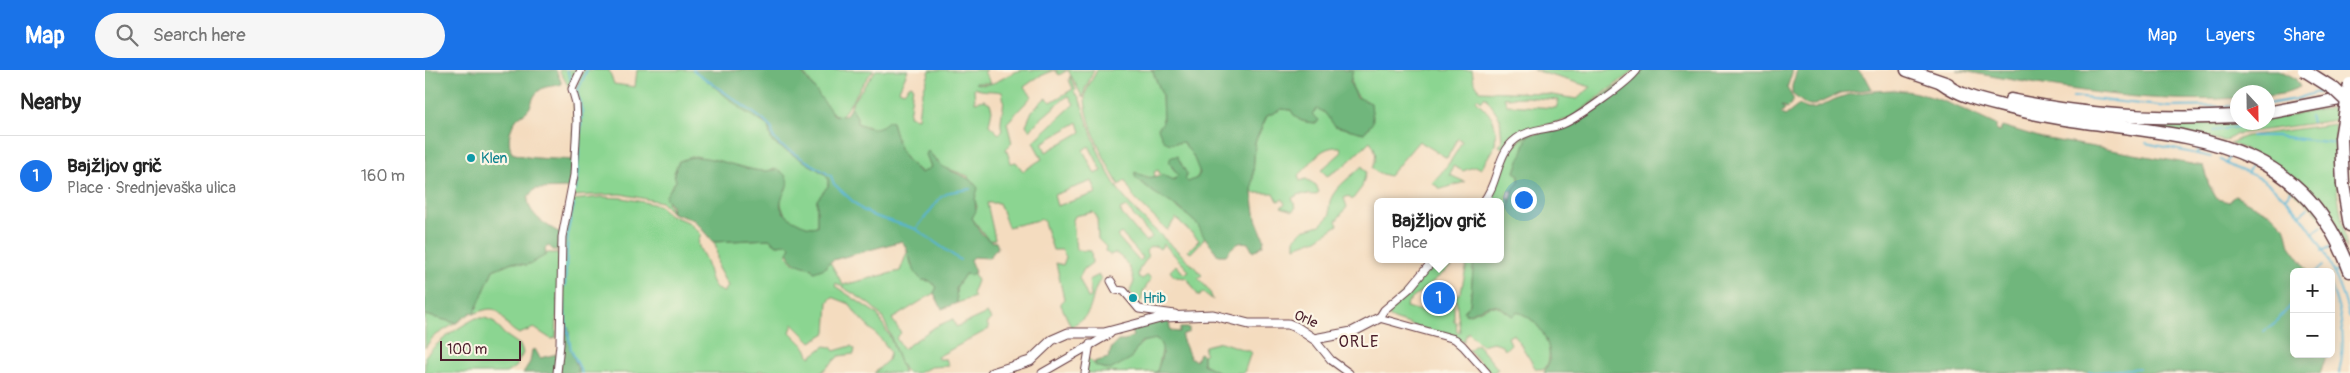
<!DOCTYPE html>
<html lang="en">
<head>
<meta charset="utf-8">
<style>
	body { margin:0; font-family:Pangolin,sans-serif; background:#f6f6f6; color:#222 }
	.controls { position:absolute; right:15px; bottom:15px; display:grid; overflow:hidden; border-radius:8px; box-shadow:0 2px 12px #0003 }
	.controls button { width:45px; height:45px; display:grid; place-items:center; padding:0; border:0; border-bottom:1px solid #e0e0e0; background:#fff; color:#222; font:25px sans-serif }
	.compass { position:absolute; left:1805px; top:15px; width:45px; height:45px; border-radius:50%; background:#fff; box-shadow:0 2px 12px #0003; rotate:158deg }
	.scale { position:absolute; left:15px; bottom:12px; width:81px; box-sizing:border-box; padding-left:5px; border:2px solid #4a1f2b; border-top:0; font-size:14px; line-height:18px; white-space:nowrap; color:#4a1f2b; -webkit-text-stroke:4px #fcf5e5; paint-order:stroke }
	.you { position:absolute; left:1098px; top:129px; width:18px; height:18px; margin:-12px; border:4px solid #fff; border-radius:50%; background:#1a73e8; box-shadow:0 0 0 8px #1a73e833 }
	.badge { display:grid; place-items:center; width:32px; height:32px; border-radius:50%; background:#1a73e8; color:#fff; font-size:16px; font-weight:700 }
	.pin { position:absolute; translate:-50% -50%; border:2px solid #fff; box-shadow:0 1px 5px #0006 }
	.popup { position:absolute; left:949px; top:128px; width:130px; height:65px; box-sizing:border-box; display:grid; place-content:center; border-radius:8px; background:#fff; filter:drop-shadow(0 1px 4px #0005); font-size:16px; white-space:nowrap; color:#767676 }
	.popup b { font-size:19px; color:#222 }
	.popup::after { content:''; position:absolute; left:50%; top:100%; margin-left:-10px; border:10px solid transparent; border-top-color:#fff }
	.list { margin:0; padding:0; list-style:none }
	h2 { display:flex; justify-content:space-between; align-items:center; height:65px; margin:0; padding:0 20px; font-size:21px }
	h2 small { font-size:16px; font-weight:400; color:#767676 }
	.list li { display:grid; grid-template-columns:32px 1fr auto; gap:15px; align-items:center; box-sizing:border-box; height:80px; padding:0 20px; border-top:1px solid #e0e0e0 }
	.list b { display:block; font-size:19px; white-space:nowrap }
	.list p { margin:0; font-size:16px; white-space:nowrap; color:#767676 }
	.list em { font-size:16px; font-style:normal; color:#767676 }
	.icon { flex:none; width:28px; height:28px; fill:none; stroke:currentColor; stroke-width:2; stroke-linecap:round; stroke-linejoin:round }
	.map { position:relative; flex:none; width:1925px; height:303px; overflow:hidden }
	header { display:flex; align-items:center; gap:30px; box-sizing:border-box; height:70px; padding:0 25px; background:#1a73e8; color:#fff }
	header strong { font-size:24px }
	nav { display:flex; gap:28px; margin-inline-start:auto; font-size:18px }
	.search { width:350px; height:45px; background:#f6f6f6; display:flex; align-items:center; gap:12px; box-sizing:border-box; padding:0 18px; border-radius:28px; color:#767676; font-size:19px }
	main { display:flex }
	aside { flex:1; background:#fff }
	.map>svg:first-child { display:block }
	.green { fill:#8bd591; stroke:#6a7a5e; fill-rule:evenodd }
	.forest { fill:#70b67b; stroke:#5d6a53 }
	.lines { fill:none; stroke-linecap:round; stroke-linejoin:round }
	.stream { stroke:#57b5d6; stroke-width:2 }
	.street-casing { stroke:#643b41; stroke-width:9 }
	.secondary-casing { stroke:#643b41; stroke-width:11 }
	.highway-casing { stroke:#643b41; stroke-width:15 }
	.street { stroke:#fff; stroke-width:7 }
	.secondary { stroke:#fff; stroke-width:9 }
	.highway { stroke:#fff; stroke-width:12 }
	.highway-bridge-casing { stroke:#643b41; stroke-width:15; stroke-linecap:butt }
	.highway-bridge { stroke:#fff; stroke-width:12 }
	.culture-dot { fill:#0f9aa8; stroke:#fcf5e5; stroke-width:2 }
	.labels { text-anchor:middle; dominant-baseline:central; stroke-width:4.5; stroke-linejoin:round; paint-order:stroke }
	.culture-label { font-size:14px; fill:#0d838f; stroke:#fcf5e5; text-anchor:start }
	.street-label { font-size:14px; fill:#4a1f2b; stroke:#fcf5e5 }
	.quarter-label { font-size:16px; letter-spacing:1px; fill:#4a1f2b; stroke:#fcf5e5 }
</style>
</head>
<body>
<header>
<strong>Map</strong>
<div class="search"><svg class="icon" aria-label="search" viewBox="0 0 24 24"><circle cx="10" cy="10" r="6"/><path d="M15 15l6 6"/></svg>Search here</div>
<nav><a>Map</a><a>Layers</a><a>Share</a></nav>
</header>
<main>
<aside>
<h2>Nearby<small></small></h2>
<ul class="list">
<li><span class="badge">1</span><div><b>Bajžljov grič</b><p>Place · Srednjevaška ulica</p></div><em>160 m</em></li>
</ul>
</aside>
<div class="map">
<svg width="1925" height="303" viewBox="0 0 1925 303">
	<rect width="100%" height="100%" fill="#fcf5e5"/>
	<filter id="ink" filterUnits="userSpaceOnUse"><feTurbulence type="fractalNoise" baseFrequency=".02" numOctaves="2"/><feDisplacementMap in="SourceGraphic" scale="10" xChannelSelector="R" yChannelSelector="G"/><feConvolveMatrix kernelMatrix="1 2 1 2 8 2 1 2 1" color-interpolation-filters="sRGB"/></filter>
	<filter id="wash" filterUnits="userSpaceOnUse"><feTurbulence type="fractalNoise" baseFrequency=".0096" numOctaves="4" result="noise"/><feDisplacementMap in="SourceGraphic" scale="20" xChannelSelector="R" yChannelSelector="G"/><feGaussianBlur stdDeviation="1.12" result="paint"/><feColorMatrix in="noise" values="0 0 0 0 0 0 0 0 0 0 0 0 0 0 0 0 0 1.4 0 .05"/><feComposite in="paint" operator="in"/></filter>
	<g filter="url(#wash)">
		<rect width="100%" height="100%" fill="#f4dcbf"/>
		<g class="green">
			<path d="M 134,0 L 154,0 L 145,19 Z"/>
			<path d="M 158,0 L 184,0 L 189,14 L 210,17 L 212,0 L 269,0 L 320,41 L 343,56 L 347,72 L 400,104 L 403,109 L 403,116 L 392,130 L 392,156 C 373,161 344,139 361,119 L 350,99 L 338,102 L 270,86 L 254,91 L 249,103 L 251,111 L 246,117 L 242,131 L 247,143 L 236,132 L 196,124 L 147,126 L 149,22 Z"/>
			<path d="M 375,0 L 449,0 C 435,14 427,35 415,47 C 395,39 390,13 375,0 Z"/>
			<path d="M 451,0 L 483,0 L 474,20 L 479,22 L 485,15 L 488,16 L 484,46 L 493,48 L 495,31 L 505,0 L 561,0 L 559,2 L 566,13 L 550,13 C 570,20 580,2 598,0 C 621,0 646,0 669,0 L 660,19 L 658,28 L 643,0 L 634,5 L 630,0 L 613,7 L 599,17 L 607,26 L 582,53 L 587,73 L 581,79 L 586,93 L 591,92 L 598,101 L 617,89 L 608,72 L 649,34 L 644,26 L 640,28 L 612,52 L 605,61 L 601,55 L 607,41 L 619,29 L 622,28 L 626,32 L 648,19 L 644,10 L 645,6 L 651,20 L 649,22 L 654,27 C 666,61 676,97 698,126 C 719,153 753,179 777,205 L 773,208 L 784,220 L 788,230 L 778,222 L 774,227 L 762,208 C 754,207 749,209 745,201 L 751,195 L 759,204 L 764,201 L 739,174 L 735,179 L 731,176 L 725,177 L 721,181 L 723,187 L 714,200 L 713,206 L 717,209 L 723,205 L 726,209 L 718,222 L 716,231 L 712,232 L 705,221 L 709,212 C 708,201 700,188 690,183 L 685,185 L 680,181 L 681,177 L 673,169 L 672,147 L 668,142 L 650,146 L 648,150 L 651,180 L 666,181 L 667,193 L 659,199 L 654,208 L 663,228 L 666,227 L 664,210 L 674,205 L 676,210 C 667,218 669,234 662,244 C 659,249 651,253 646,257 L 635,233 L 639,229 L 631,193 L 638,195 L 641,187 L 637,180 L 628,180 L 618,149 L 583,157 L 574,133 L 562,133 L 570,169 L 564,171 L 547,148 L 552,137 L 543,106 L 518,97 L 503,81 L 501,84 L 506,97 L 497,103 C 474,84 475,80 467,52 L 449,59 L 432,53 L 426,37 L 428,31 ZM 549,18 C 559,22 567,20 577,22 C 582,37 573,47 577,61 L 574,64 L 564,55 L 567,40 L 565,33 L 559,30 L 550,32 ZM 653,52 L 656,62 L 621,82 L 617,73 ZM 664,76 L 677,101 L 670,104 L 658,80 ZM 667,111 L 672,123 L 632,136 L 629,125 ZM 701,137 L 727,167 L 721,172 L 697,144 L 695,140 ZM 696,163 L 718,188 L 714,191 L 692,166 Z"/>
			<path d="M 672,0 L 727,0 L 737,24 L 738,52 L 736,56 L 753,73 L 758,72 C 768,82 786,107 763,112 L 746,96 L 754,106 L 748,110 L 736,106 L 733,100 L 729,102 L 730,106 L 727,108 L 709,103 L 728,122 L 743,130 L 774,155 L 780,168 L 766,183 L 763,181 L 774,170 L 751,148 L 742,160 L 710,129 L 700,111 L 694,115 C 681,94 661,53 660,28 C 660,19 668,9 672,0 Z"/>
			<path d="M 928,0 L 1047,0 L 1049,11 L 1055,21 L 1115,23 L 1152,29 L 1166,17 L 1108,0 L 1210,0 L 1144,49 L 1117,56 L 1079,79 L 1074,76 L 1077,72 L 1075,48 L 1060,26 L 1056,31 L 1053,28 L 1051,30 L 1067,47 L 1071,60 L 1070,75 L 1056,99 L 1051,96 L 1038,101 L 1028,96 L 1025,105 L 1040,112 L 1016,119 L 1007,113 C 1020,99 1029,88 1037,71 L 1033,68 L 1022,88 L 994,71 L 964,106 L 953,103 L 947,98 C 952,88 952,80 945,71 L 919,96 L 902,106 L 896,100 L 917,82 L 915,77 C 893,76 889,92 873,106 L 875,111 L 881,109 L 891,115 L 894,122 L 890,125 L 875,124 L 867,128 L 871,137 L 868,141 L 856,137 L 860,134 L 858,129 L 853,131 L 849,123 L 827,123 L 830,72 L 842,46 L 857,39 L 866,40 C 872,52 879,52 892,53 L 887,44 L 892,38 L 899,42 L 910,56 L 939,63 C 968,33 916,34 928,0 ZM 1101,27 L 1133,30 L 1134,30 L 1131,38 L 1082,35 L 1079,28 Z"/>
			<path d="M 1912,37 L 1911,50 L 1812,64 L 1800,71 L 1694,52 L 1842,52 L 1843,49 Z"/>
			<path d="M 1910,54 L 1912,121 L 1922,179 L 1910,159 L 1822,80 L 1805,73 L 1821,66 Z"/>
			<path d="M 1103,65 L 1090,102 L 1094,105 L 1094,112 L 1088,121 L 1083,120 L 1081,128 L 1085,129 L 1082,144 L 1075,152 L 1075,132 L 1064,132 L 1063,128 L 1084,79 Z"/>
			<path d="M 937,96 L 941,102 L 937,117 L 927,130 L 924,126 L 919,128 L 922,137 L 911,151 L 913,155 L 892,169 L 870,177 L 870,168 L 878,160 L 895,155 L 905,145 C 899,123 923,110 937,96 Z"/>
			<path d="M 176,127 L 198,128 L 233,135 L 245,145 L 263,152 L 276,164 C 270,176 276,179 280,189 C 285,201 284,218 299,222 L 303,216 L 293,198 L 291,177 L 288,172 L 344,169 L 352,175 L 363,174 L 366,177 L 362,186 L 370,194 L 405,192 L 418,215 L 475,201 L 483,180 L 486,195 L 497,210 L 505,211 L 512,217 L 509,223 L 467,249 L 476,263 L 471,268 L 478,279 L 510,257 L 528,249 L 531,257 L 562,243 L 566,249 L 562,253 L 564,259 L 512,287 L 513,289 L 521,289 L 524,296 L 506,297 L 493,303 L 482,303 C 471,292 467,261 456,246 C 446,232 424,222 411,213 L 410,216 L 452,244 L 465,267 L 479,303 L 449,303 L 463,290 L 465,282 C 454,262 434,253 425,234 L 407,227 L 403,232 L 401,263 L 386,272 L 368,254 L 365,262 L 381,278 L 385,287 L 400,276 L 406,277 L 409,281 L 426,276 L 430,279 L 429,284 L 414,286 L 396,303 L 334,301 L 332,303 L 154,303 L 153,294 L 145,279 L 144,259 L 137,248 L 138,170 L 147,130 Z"/>
			<path d="M 122,183 L 135,183 L 131,268 L 126,269 L 109,258 L 94,264 C 71,252 81,229 49,244 L 68,200 L 87,192 L 101,195 L 107,193 Z"/>
			<path d="M 1011,189 L 1035,189 L 982,233 L 981,237 L 1004,243 L 1029,227 L 1029,252 L 1031,252 L 1032,262 L 1035,262 L 1031,226 L 1036,222 L 1043,189 L 1049,189 L 1045,235 L 1041,245 C 1063,240 1064,228 1086,245 L 1092,242 C 1114,248 1133,279 1120,299 L 1111,299 L 1089,264 L 1083,267 L 1086,274 L 1080,280 L 1075,274 L 1068,272 L 1056,275 L 1043,262 L 1038,272 L 966,248 L 961,241 Z"/>
			<path d="M 549,203 L 552,211 L 547,224 L 550,227 L 532,233 L 531,218 L 540,204 Z"/>
			<path d="M 0,245 L 31,253 L 8,267 L 0,278 Z"/>
			<path d="M 51,248 L 60,248 L 68,251 L 79,264 L 95,275 L 98,283 L 91,297 L 81,303 L 0,303 L 0,286 C 15,270 32,258 51,248 Z"/>
			<path d="M 722,269 L 732,269 L 738,277 L 732,302 L 659,303 L 663,288 L 671,296 L 683,299 Z"/>
			<path d="M 796,272 L 826,282 L 819,303 L 796,303 L 778,294 L 778,285 L 781,283 L 779,281 L 780,276 Z"/>
			<path d="M 1052,274 L 1073,299 L 1068,303 L 1065,303 L 1044,280 Z"/>
		</g>
		<g class="forest">
			<path d="M 0,0 L 131,0 L 137,14 C 129,17 121,15 115,20 C 108,25 108,30 105,37 C 102,43 94,45 91,50 C 84,60 82,71 87,83 C 105,90 127,88 147,90 L 147,104 L 143,118 L 110,119 L 103,127 C 102,144 121,155 135,163 L 135,180 L 128,180 L 124,176 L 120,178 L 121,185 L 107,193 L 101,195 L 87,192 L 68,200 L 49,244 L 47,242 L 31,253 L 0,245 Z"/>
			<path d="M 269,0 L 375,0 L 409,45 L 420,46 L 426,37 L 432,47 L 432,53 C 444,59 454,61 463,51 L 467,52 C 475,80 474,84 496,103 L 506,97 L 501,84 L 503,81 C 508,86 513,94 520,98 C 533,105 544,105 553,118 L 550,129 L 551,141 L 547,148 C 553,158 559,171 571,172 L 573,177 L 564,188 L 548,187 L 545,190 L 550,202 L 545,205 L 540,204 L 531,218 L 532,233 L 517,239 L 509,223 L 512,217 L 505,211 L 497,210 C 484,200 487,184 477,171 L 408,190 L 402,194 L 400,198 L 389,202 L 386,198 C 375,195 367,194 363,182 L 366,177 L 363,174 L 352,175 L 344,169 L 288,172 L 269,150 L 247,143 L 246,135 L 240,127 L 251,111 L 249,103 L 254,91 C 260,90 267,86 272,87 C 294,88 315,99 337,101 C 344,102 352,96 359,104 C 374,120 334,134 374,153 C 381,156 385,158 392,156 L 392,130 L 403,116 L 403,109 L 400,104 L 347,72 L 343,55 L 320,42 Z"/>
			<path d="M 727,0 L 928,0 L 925,13 L 932,27 L 946,33 L 948,52 L 939,63 L 910,56 L 899,42 L 892,39 L 887,44 L 894,50 L 892,53 C 879,52 872,52 866,40 L 857,39 L 842,46 L 830,72 L 827,123 L 831,149 L 839,169 L 838,175 L 828,182 L 823,173 C 813,170 806,178 801,185 L 793,185 L 778,165 L 773,155 L 754,138 L 728,122 L 710,107 L 710,102 L 722,108 L 738,105 L 749,110 L 753,105 L 744,92 L 746,87 L 752,86 L 762,104 L 760,109 L 763,112 L 772,108 L 775,103 L 768,86 L 758,72 C 742,75 739,75 733,58 L 738,52 L 737,24 Z"/>
			<path d="M 1215,0 L 1368,0 L 1362,18 L 1369,30 L 1362,38 L 1357,35 L 1360,39 L 1356,43 L 1360,46 L 1374,35 C 1377,36 1381,39 1385,39 C 1394,39 1404,31 1413,28 C 1429,22 1449,21 1466,20 C 1502,20 1539,40 1571,55 L 1571,61 L 1574,62 L 1577,56 L 1617,68 L 1778,96 L 1784,115 L 1792,129 L 1804,132 L 1810,126 L 1847,145 L 1861,159 L 1865,176 L 1884,202 L 1869,202 L 1869,284 L 1902,284 L 1895,303 L 1119,303 C 1120,298 1125,293 1125,288 C 1124,268 1112,248 1092,242 L 1088,246 C 1083,244 1080,239 1075,237 C 1061,231 1052,244 1040,244 L 1039,241 L 1045,235 L 1049,189 L 1075,189 L 1075,152 L 1082,144 L 1089,118 L 1094,112 L 1094,105 L 1090,102 L 1103,65 L 1131,59 Z"/>
			<path d="M 1372,0 L 1432,0 L 1440,6 L 1447,19 L 1416,23 L 1390,35 L 1381,35 L 1367,24 L 1367,16 Z"/>
			<path d="M 1531,0 L 1854,0 L 1870,8 L 1875,17 L 1857,24 L 1843,26 L 1842,22 L 1812,22 L 1812,28 C 1717,35 1624,16 1531,0 Z"/>
			<path d="M 137,248 L 139,248 C 143,259 143,269 146,280 C 148,288 152,294 154,303 L 135,303 Z"/>
			<path d="M 743,249 L 746,261 L 755,262 L 755,258 L 764,258 L 764,262 L 757,265 L 757,268 L 765,287 L 771,291 L 774,283 L 778,285 L 778,294 L 796,303 L 729,303 L 732,302 C 735,290 742,279 732,269 L 716,272 L 705,289 L 685,300 L 671,296 L 669,292 L 683,288 L 687,277 L 693,271 L 700,271 L 708,266 L 704,257 Z"/>
			<path d="M 110,279 L 115,288 L 132,284 L 130,303 L 98,303 L 105,292 L 107,280 Z"/>
		</g>
		<g class="lines">
			<g class="stream">
				<path d="M 142,0 L 147,13"/>
				<path d="M 268,0 L 337,49 L 347,59 L 348,67 L 355,75 L 406,106 L 409,114 L 436,139 L 449,146 L 491,159 L 535,190"/>
				<path d="M 1648,27 L 1744,37 L 1812,36"/>
				<path d="M 1842,34 L 1871,29 L 1901,19"/>
				<path d="M 1885,46 L 1887,52"/>
				<path d="M 1788,61 L 1830,54"/>
				<path d="M 1826,66 L 1851,66 L 1911,73"/>
				<path d="M 1721,73 L 1786,87"/>
				<path d="M 1772,84 L 1774,75"/>
				<path d="M 1795,89 C 1806,100 1828,102 1842,113 C 1885,145 1911,197 1925,248"/>
				<path d="M 1801,94 L 1805,85"/>
				<path d="M 1823,102 L 1827,94"/>
				<path d="M 151,121 L 157,42 L 152,22 L 162,0"/>
				<path d="M 1860,128 L 1866,121"/>
				<path d="M 1875,145 L 1883,138"/>
				<path d="M 491,159 L 516,127 L 525,122 L 545,119"/>
				<path d="M 1888,163 L 1897,156"/>
				<path d="M 1897,181 L 1907,176"/>
				<path d="M 1890,202 L 1898,196"/>
				<path d="M 1909,203 L 1920,199"/>
				<path d="M 140,216 L 143,160 L 149,134"/>
				<path d="M 1906,216 C 1917,243 1921,274 1914,303"/>
				<path d="M 139,229 L 140,245 L 146,280 L 157,303"/>
				<path d="M 1839,261 L 1852,251 L 1869,232"/>
				<path d="M 1664,303 L 1714,298"/>
			</g>
		</g>
	</g>
	<g filter="url(#ink)">
		<g class="lines">
			<defs>
				<g id="street">
					<path d="M 1058,132 C 1074,113 1071,84 1091,69 C 1105,58 1123,60 1138,54 C 1153,48 1204,12 1212,0"/>
					<path d="M 1009,189 L 985,218 L 959,240 L 954,248 L 1030,269 L 1038,276 L 1062,303"/>
					<path d="M 686,211 L 691,220 L 699,221 L 714,239 L 750,244"/>
					<path d="M 889,269 L 906,290 L 924,303"/>
					<path d="M 132,303 L 135,274 L 137,167 L 149,105 L 152,52 L 151,33 L 147,19 L 156,0"/>
					<path d="M 617,303 L 685,264"/>
					<path d="M 660,303 L 665,274"/>
				</g>
				<path id="secondary" d="M 567,303 L 605,291 L 627,270 L 643,263 L 679,263 L 739,247 L 788,245 L 824,254 L 863,254 L 871,257 L 889,269 L 927,262 L 954,248"/>
				<g id="highway">
					<path d="M 1482,0 L 1523,14"/>
					<path d="M 1516,12 C 1536,27 1562,32 1586,38 C 1720,73 1867,40 1925,201"/>
					<path d="M 1586,30 C 1661,46 1737,50 1812,46"/>
					<path d="M 1842,43 L 1925,27"/>
					<path d="M 1918,115 L 1925,155"/>
				</g>
			</defs>
			<use href="#street" class="street-casing"/>
			<use href="#secondary" class="secondary-casing"/>
			<use href="#highway" class="highway-casing"/>
			<use href="#street" class="street"/>
			<use href="#secondary" class="secondary"/>
			<use href="#highway" class="highway"/>
			<defs>
				<g id="highway-bridge">
					<path d="M 1879,0 L 1909,19 L 1925,34"/>
					<path d="M 1918,115 L 1916,68 L 1925,14"/>
				</g>
			</defs>
			<use href="#highway-bridge" class="highway-bridge-casing"/>
			<use href="#highway-bridge" class="highway-bridge"/>
		</g>
	</g>
	<g class="culture-dot">
		<circle cx="46" cy="88" r="5"/>
		<circle cx="708" cy="228" r="5"/>
	</g>
	<g class="labels">
		<g class="culture-label">
			<text x="56" y="88">Klen</text>
			<text x="718" y="228">Hrib</text>
		</g>
		<g class="street-label">
			<text transform="translate(881 249) rotate(23)">Orle</text>
		</g>
		<g class="quarter-label">
			<text x="934" y="272">ORLE</text>
		</g>
	</g>
</svg>
<div class="controls">
<button>+</button>
<button>−</button>
</div>
<svg class="compass" viewBox="-18 -18 36 36"><path d="M0-13l5 13h-10z" fill="#e53935"/><path d="M0 13l5-13h-10z" fill="#767676"/></svg>
<div class="scale">100 m</div>
<div class="you"></div>
<div class="pin badge" style="left:1014px;top:228px">1</div>
<div class="popup"><b>Bajžljov grič</b>Place</div>
</div>
</main>
</body>
</html>
